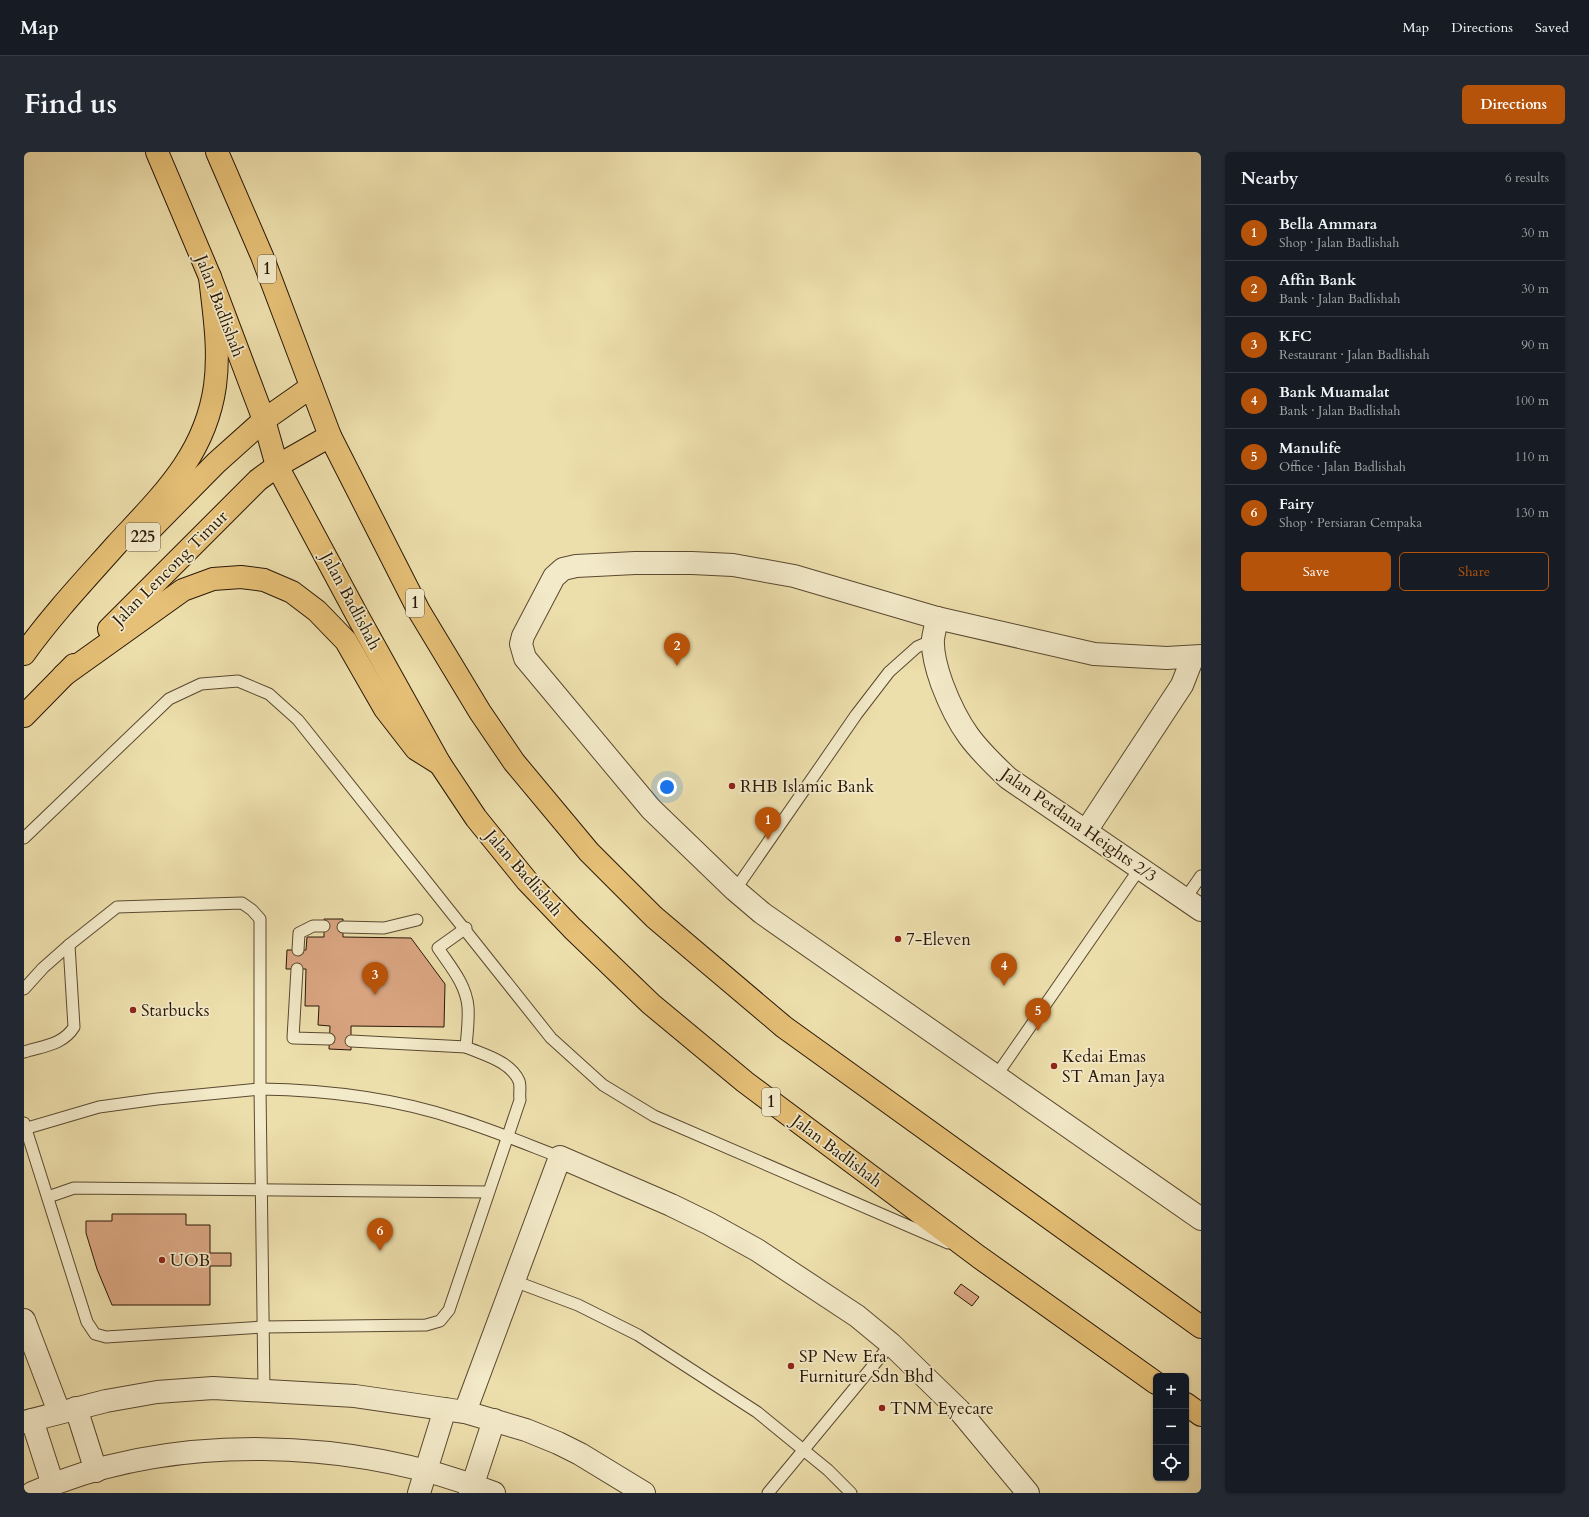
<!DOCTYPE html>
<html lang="en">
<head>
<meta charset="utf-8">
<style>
	body { margin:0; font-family:Cardo,serif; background:#242831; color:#f1f3f6 }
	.controls { position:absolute; right:12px; bottom:12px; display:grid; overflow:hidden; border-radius:6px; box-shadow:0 1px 3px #0004 }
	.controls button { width:36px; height:36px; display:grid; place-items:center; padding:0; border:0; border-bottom:1px solid #363941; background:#171b24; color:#f1f3f6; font:20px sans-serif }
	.you { position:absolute; left:643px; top:635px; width:14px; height:14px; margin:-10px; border:3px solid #fff; border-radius:50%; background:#1a73e8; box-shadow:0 0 0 6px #1a73e833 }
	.badge { display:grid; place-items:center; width:26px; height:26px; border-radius:50%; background:#b45309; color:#fff; font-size:13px; font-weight:700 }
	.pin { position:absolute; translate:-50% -33px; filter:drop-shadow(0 1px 2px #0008) }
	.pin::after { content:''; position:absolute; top:21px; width:14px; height:12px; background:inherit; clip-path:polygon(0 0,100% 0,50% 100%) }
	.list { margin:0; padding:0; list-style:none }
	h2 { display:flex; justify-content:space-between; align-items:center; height:52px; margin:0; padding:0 16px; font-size:17px }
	h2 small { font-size:13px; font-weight:400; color:#9ea1a6 }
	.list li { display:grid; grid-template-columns:26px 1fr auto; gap:12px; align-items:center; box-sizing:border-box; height:56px; padding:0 16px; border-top:1px solid #363941 }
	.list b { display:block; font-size:15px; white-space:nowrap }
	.list p { margin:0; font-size:13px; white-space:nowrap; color:#9ea1a6 }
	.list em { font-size:13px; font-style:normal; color:#9ea1a6 }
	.actions { display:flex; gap:8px; padding:12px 16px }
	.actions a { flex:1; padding:9px 0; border:1px solid #b45309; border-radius:6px; text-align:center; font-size:14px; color:#b45309 }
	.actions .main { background:#b45309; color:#fff }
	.icon { flex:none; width:22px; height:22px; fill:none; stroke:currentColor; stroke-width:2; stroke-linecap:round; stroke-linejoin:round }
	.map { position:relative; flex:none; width:1177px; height:1341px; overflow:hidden; border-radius:6px }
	header { display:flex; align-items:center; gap:24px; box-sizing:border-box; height:56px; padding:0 20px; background:#171b24; border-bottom:1px solid #363941 }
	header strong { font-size:19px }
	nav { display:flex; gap:22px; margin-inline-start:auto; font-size:14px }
	.intro { display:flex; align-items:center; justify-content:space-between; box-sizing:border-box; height:96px; padding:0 24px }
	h1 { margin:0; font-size:28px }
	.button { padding:10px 18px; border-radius:6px; background:#b45309; color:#fff; font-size:14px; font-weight:700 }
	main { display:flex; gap:24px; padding:0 24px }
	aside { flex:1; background:#171b24; border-radius:6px; box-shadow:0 1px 3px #0004 }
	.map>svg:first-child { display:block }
	.building { fill:#daa682; stroke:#291706 }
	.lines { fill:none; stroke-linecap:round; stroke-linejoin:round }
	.lane-casing { stroke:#5a4930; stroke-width:13 }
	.street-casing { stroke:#5a4930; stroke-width:24 }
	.primary-casing { stroke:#291706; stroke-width:24 }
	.highway-casing { stroke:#291706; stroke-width:24 }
	.lane { stroke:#f3eac9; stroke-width:11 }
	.street { stroke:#f3eac9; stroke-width:22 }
	.primary { stroke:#e6c076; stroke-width:22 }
	.highway { stroke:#e6c076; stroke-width:22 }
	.poi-dot { fill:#8f2418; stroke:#f3eac9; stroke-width:1.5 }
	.labels { text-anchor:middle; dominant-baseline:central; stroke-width:3.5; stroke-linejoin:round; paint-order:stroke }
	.shield { fill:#f3eac9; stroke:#665640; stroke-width:1 }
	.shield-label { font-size:16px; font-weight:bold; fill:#291706 }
	.street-label { font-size:17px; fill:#291706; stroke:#f3eac9 }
	.poi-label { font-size:17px; fill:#291706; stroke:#f3eac9; text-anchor:start }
</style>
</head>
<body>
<header>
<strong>Map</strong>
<nav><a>Map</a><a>Directions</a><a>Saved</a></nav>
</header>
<div class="intro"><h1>Find us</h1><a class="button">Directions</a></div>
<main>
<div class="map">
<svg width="1177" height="1341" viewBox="0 0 1177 1341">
	<rect width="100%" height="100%" fill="#eddfac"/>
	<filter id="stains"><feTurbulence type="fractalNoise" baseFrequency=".005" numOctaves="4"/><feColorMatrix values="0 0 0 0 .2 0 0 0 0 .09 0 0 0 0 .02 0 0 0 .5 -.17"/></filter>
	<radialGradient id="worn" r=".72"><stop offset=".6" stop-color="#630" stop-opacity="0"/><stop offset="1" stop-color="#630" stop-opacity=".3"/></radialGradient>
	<g class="building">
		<path d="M 300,767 L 319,767 L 319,785 L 387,786 L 421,832 L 420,875 L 327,874 L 327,898 L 305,897 L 306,874 L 294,873 L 295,854 L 281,854 L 282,817 L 262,817 L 263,798 L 282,798 L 283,785 L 300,785 Z"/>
		<path d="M 88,1062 L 162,1062 L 162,1073 L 186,1073 L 186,1101 L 207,1101 L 207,1114 L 186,1114 L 186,1153 L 88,1153 L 73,1117 L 62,1081 L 62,1069 L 88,1069 Z"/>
		<path d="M 937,1132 L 955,1145 L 948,1154 L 930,1141 Z"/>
	</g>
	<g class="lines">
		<defs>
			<g id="lane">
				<path d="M 0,686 L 145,547 L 177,532 L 214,529 L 245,542 L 274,568 L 527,886 L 579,933 L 630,964 L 924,1091"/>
				<path d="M 711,738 L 832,563 L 865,520 L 893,495 L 909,488"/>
				<path d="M 1161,747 L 1177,724"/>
				<path d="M 319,775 L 360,776 L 393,768"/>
				<path d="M 274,798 L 275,781 L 289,774 L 300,774"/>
				<path d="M 273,817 L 269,886 L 305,887"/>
				<path d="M 0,837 L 19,816 L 45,793 L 93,755 L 218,751 L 228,758 L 236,767 L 236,937 L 240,1238"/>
				<path d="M 327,889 L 442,895"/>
				<path d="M 0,900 C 19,894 39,893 50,875 L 45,793"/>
				<path d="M 972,924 L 1116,716"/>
				<path d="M 0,971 L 63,1170 L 71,1182 L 82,1185 L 239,1175 L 402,1173 L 416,1169 L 425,1158 L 496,948 C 495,942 497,934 495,929 C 486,909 460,903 442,895 C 443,882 445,868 444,855 C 442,832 426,814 414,796 L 442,776"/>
				<path d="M 0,977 L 75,955 L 133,947 L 236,937 C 303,938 370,946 433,967 C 468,978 502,992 536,1005"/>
				<path d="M 24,1045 L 50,1036 L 464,1040"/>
				<path d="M 490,1129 L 554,1153 L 614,1183 L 733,1260 L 804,1318 L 827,1341"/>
				<path d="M 744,1341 L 867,1192"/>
			</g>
			<g id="street">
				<path d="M 913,466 C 912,473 910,480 909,487 C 908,502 913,518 918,532 C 935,577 950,594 984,626 L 1177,758"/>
				<path d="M 1177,504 L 1143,506 L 1070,502 L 913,466 L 770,424 L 709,413 L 668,411 L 611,411 L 552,414 L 539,417 L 530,425 L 499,484 L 497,492 L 501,506 L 627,657 L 711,738 L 738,761 L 1177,1067"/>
				<path d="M 1062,679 L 1158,533 L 1169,505"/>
				<path d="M 0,1168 L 35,1260"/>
				<path d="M 52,1256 L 72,1319"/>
				<path d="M 441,1260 L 536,1005 L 647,1053 L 686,1072 L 733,1098 L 833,1164 L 867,1192 L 935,1258 L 1004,1341"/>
				<path d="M 8,1268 L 29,1333"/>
				<path d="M 0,1270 L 82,1249 L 133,1240 L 189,1236 L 331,1244 L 441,1260 L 502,1278 L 534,1291 L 556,1302 L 620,1341"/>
				<path d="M 8,1341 C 148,1279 329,1286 470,1341"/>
				<path d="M 395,1341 L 421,1257"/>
				<path d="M 446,1341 L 470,1268"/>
			</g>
			<g id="primary">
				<path d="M 133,0 L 186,125 L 240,268 L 253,314 L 333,463 L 416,612 L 452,666 L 503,729 L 548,776 L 627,852 L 721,930 L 955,1105 L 1132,1231"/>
				<path d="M 193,0 L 238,104 L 306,284 L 395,459 L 456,560 L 490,610 L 565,700 L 630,765 L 760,875 L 1177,1175"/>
				<path d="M 1162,1252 L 1177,1263"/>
			</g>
			<g id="highway">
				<path d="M 120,384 L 192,311 L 240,268 L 287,235"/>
				<path d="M 85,477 L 234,328 L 253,314 L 306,284"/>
				<path d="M 0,502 C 28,463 60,429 92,393 C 137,344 181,304 191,234 C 196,197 190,161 186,125"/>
				<path d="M 40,523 L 159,438 L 189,427 L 217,425 L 240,428 L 268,440 L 293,459 L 322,489 L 361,557 L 392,597 L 416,612"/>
				<path d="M 0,564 L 50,513"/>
			</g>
		</defs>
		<use href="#lane" class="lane-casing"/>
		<use href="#street" class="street-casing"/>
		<use href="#primary" class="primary-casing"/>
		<use href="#highway" class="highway-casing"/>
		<use href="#lane" class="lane"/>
		<use href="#street" class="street"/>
		<use href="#primary" class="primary"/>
		<use href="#highway" class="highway"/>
	</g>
	<g class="poi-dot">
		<circle cx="708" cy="634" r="4"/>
		<circle cx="874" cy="787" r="4"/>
		<circle cx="109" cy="858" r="4"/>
		<circle cx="1030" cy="914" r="4"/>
		<circle cx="138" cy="1108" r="4"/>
		<circle cx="767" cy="1214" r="4"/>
		<circle cx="858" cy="1256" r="4"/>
	</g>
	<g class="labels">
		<g class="shield">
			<rect x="234" y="103" width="18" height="28" rx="3"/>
			<rect x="102" y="371" width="34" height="28" rx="3"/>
			<rect x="382" y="437" width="18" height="28" rx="3"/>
			<rect x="738" y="936" width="18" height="28" rx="3"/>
		</g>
		<g class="shield-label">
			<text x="243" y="117">1</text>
			<text x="119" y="385">225</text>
			<text x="391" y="451">1</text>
			<text x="747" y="950">1</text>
		</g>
		<g class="street-label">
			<text transform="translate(196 154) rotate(69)">Jalan Badlishah</text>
			<text transform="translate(146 416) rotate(-45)">Jalan Lencong Timur</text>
			<text transform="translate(327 449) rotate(62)">Jalan Badlishah</text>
			<text transform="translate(1055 673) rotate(35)">Jalan Perdana Heights 2/3</text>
			<text transform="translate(500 721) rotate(49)">Jalan Badlishah</text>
			<text transform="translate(813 999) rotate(37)">Jalan Badlishah</text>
		</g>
		<g class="poi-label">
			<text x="716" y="634">RHB Islamic Bank</text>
			<text x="882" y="787">7-Eleven</text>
			<text x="117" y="858">Starbucks</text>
			<text x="1038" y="904">Kedai Emas<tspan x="1038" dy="20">ST Aman Jaya</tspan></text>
			<text x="146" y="1108">UOB</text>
			<text x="775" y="1204">SP New Era<tspan x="775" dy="20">Furniture Sdn Bhd</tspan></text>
			<text x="866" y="1256">TNM Eyecare</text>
		</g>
	</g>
	<rect width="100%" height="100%" filter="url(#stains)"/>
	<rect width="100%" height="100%" fill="url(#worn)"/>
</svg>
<div class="controls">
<button>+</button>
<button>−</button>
<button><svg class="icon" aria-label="locate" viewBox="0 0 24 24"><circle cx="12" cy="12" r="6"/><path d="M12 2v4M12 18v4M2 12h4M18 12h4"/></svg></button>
</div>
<div class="you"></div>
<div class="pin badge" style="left:744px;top:688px">1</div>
<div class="pin badge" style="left:653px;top:514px">2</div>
<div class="pin badge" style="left:351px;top:843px">3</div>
<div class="pin badge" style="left:980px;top:834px">4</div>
<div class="pin badge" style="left:1014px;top:879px">5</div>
<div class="pin badge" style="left:356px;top:1099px">6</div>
</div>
<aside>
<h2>Nearby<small>6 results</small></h2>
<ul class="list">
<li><span class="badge">1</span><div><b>Bella Ammara</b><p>Shop · Jalan Badlishah</p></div><em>30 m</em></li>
<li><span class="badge">2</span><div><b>Affin Bank</b><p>Bank · Jalan Badlishah</p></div><em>30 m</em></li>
<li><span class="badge">3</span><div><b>KFC</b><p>Restaurant · Jalan Badlishah</p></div><em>90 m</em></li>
<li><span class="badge">4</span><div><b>Bank Muamalat</b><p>Bank · Jalan Badlishah</p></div><em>100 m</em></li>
<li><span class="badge">5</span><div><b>Manulife</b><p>Office · Jalan Badlishah</p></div><em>110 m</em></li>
<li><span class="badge">6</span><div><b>Fairy</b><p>Shop · Persiaran Cempaka</p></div><em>130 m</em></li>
</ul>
<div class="actions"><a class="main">Save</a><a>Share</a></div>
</aside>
</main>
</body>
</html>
